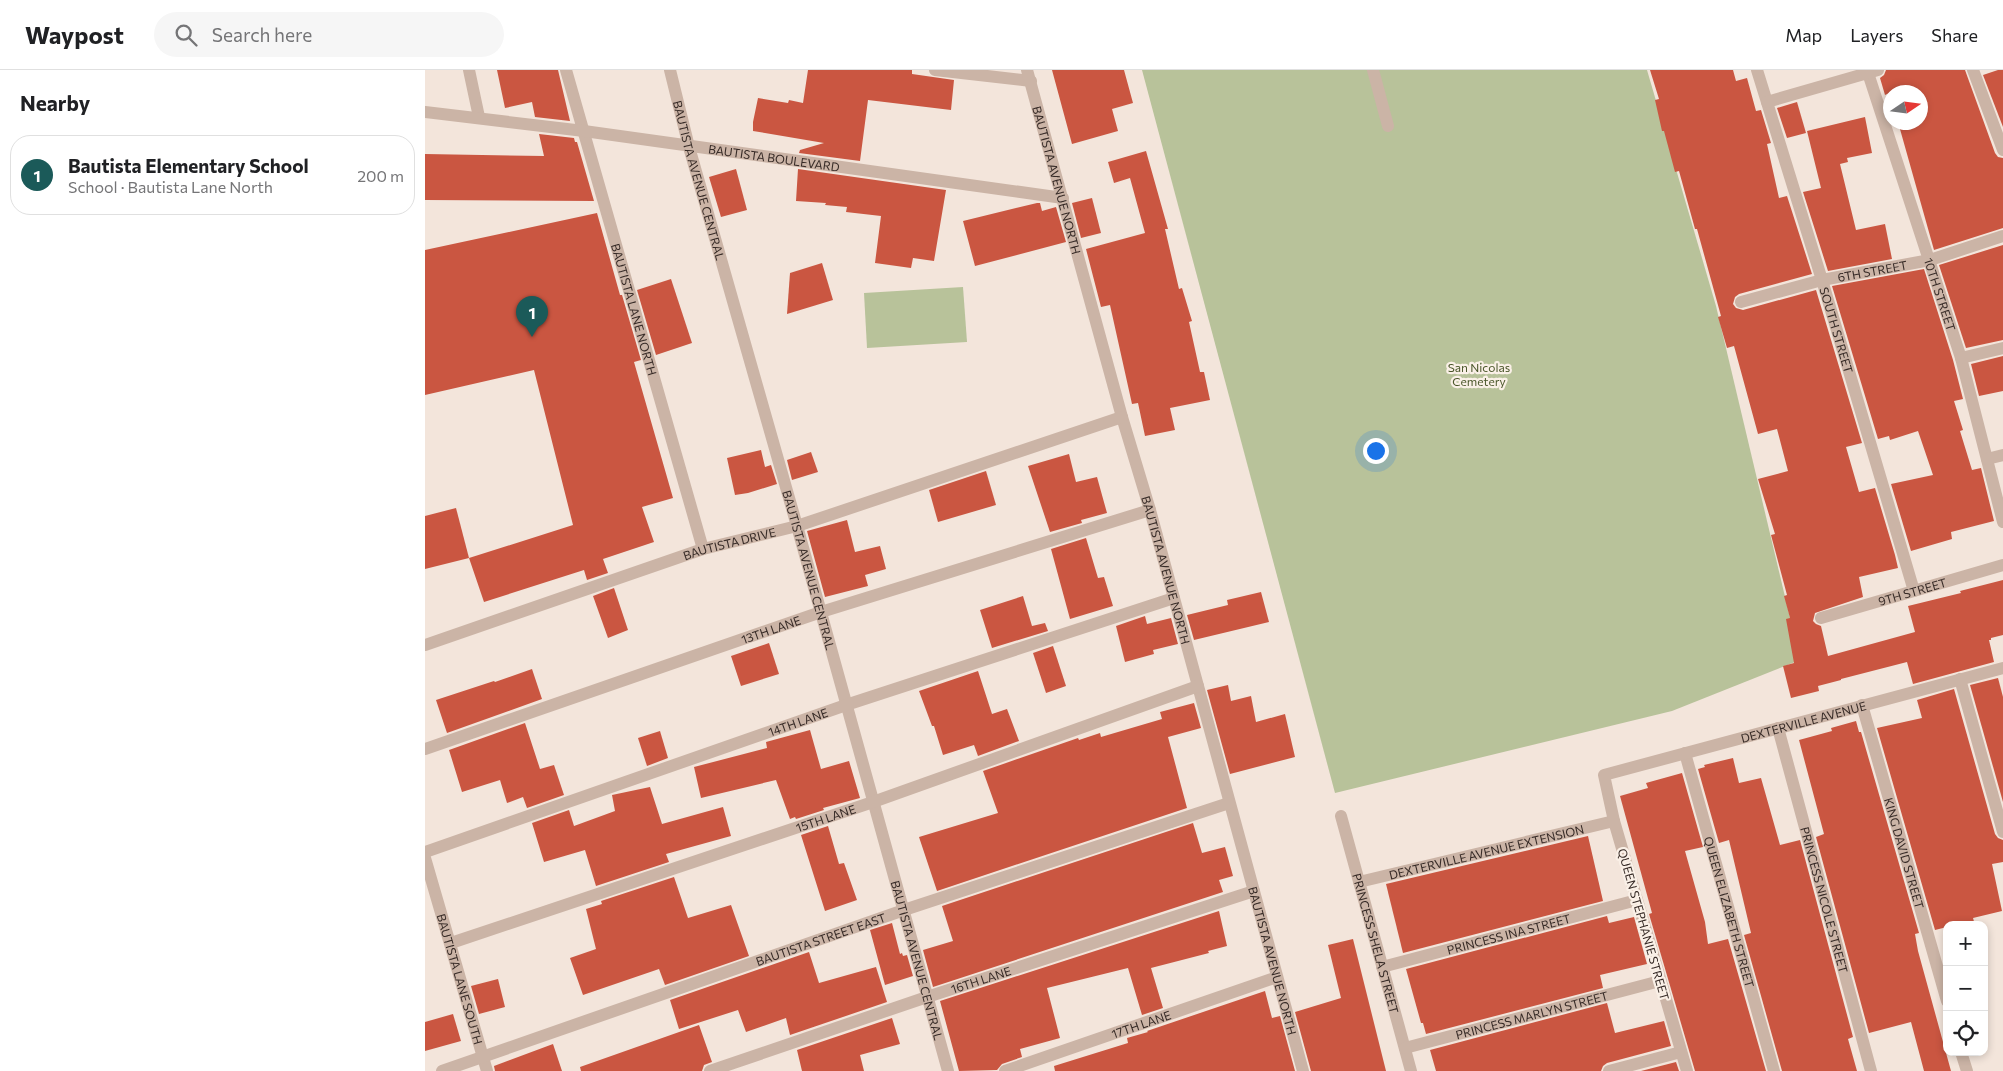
<!DOCTYPE html>
<html lang="en">
<head>
<meta charset="utf-8">
<style>
	body { margin:0; font-family:Commissioner,sans-serif; background:#f6f6f6; color:#202124 }
	.controls { position:absolute; right:15px; bottom:15px; display:grid; overflow:hidden; border-radius:10px; box-shadow:0 2px 8px #0003 }
	.controls button { width:45px; height:45px; display:grid; place-items:center; padding:0; border:0; border-bottom:1px solid #e0e0e0; background:#fff; color:#202124; font:25px sans-serif }
	.compass { position:absolute; left:1458px; top:15px; width:45px; height:45px; border-radius:50%; background:#fff; box-shadow:0 2px 8px #0003; rotate:77deg }
	.you { position:absolute; left:950px; top:380px; width:18px; height:18px; margin:-12px; border:4px solid #fff; border-radius:50%; background:#1a73e8; box-shadow:0 0 0 8px #1a73e833 }
	.badge { display:grid; place-items:center; width:32px; height:32px; border-radius:50%; background:#1b5a59; color:#fff; font-size:16px; font-weight:700 }
	.pin { position:absolute; translate:-50% -41px; filter:drop-shadow(0 1px 2px #0008) }
	.pin::after { content:''; position:absolute; top:26px; width:18px; height:15px; background:inherit; clip-path:polygon(0 0,100% 0,50% 100%) }
	.list { margin:0; padding:0; list-style:none }
	h2 { display:flex; justify-content:space-between; align-items:center; height:65px; margin:0; padding:0 20px; font-size:21px }
	h2 small { font-size:16px; font-weight:400; color:#757577 }
	.list li { display:grid; grid-template-columns:32px 1fr auto; gap:15px; align-items:center; box-sizing:border-box; height:80px; margin:0 10px 10px; padding:0 10px; border:1px solid #e0e0e0; border-radius:20px }
	.list b { display:block; font-size:19px; white-space:nowrap }
	.list p { margin:0; font-size:16px; white-space:nowrap; color:#757577 }
	.list em { font-size:16px; font-style:normal; color:#757577 }
	.icon { flex:none; width:28px; height:28px; fill:none; stroke:currentColor; stroke-width:2; stroke-linecap:round; stroke-linejoin:round }
	.map { position:relative; flex:none; width:1578px; height:1001px; overflow:hidden }
	header { display:flex; align-items:center; gap:30px; box-sizing:border-box; height:70px; padding:0 25px; background:#fff; border-bottom:1px solid #e0e0e0 }
	header strong { font-size:24px }
	nav { display:flex; gap:28px; margin-inline-start:auto; font-size:18px }
	.search { width:350px; height:45px; background:#f6f6f6; display:flex; align-items:center; gap:12px; box-sizing:border-box; padding:0 18px; border-radius:28px; color:#757577; font-size:19px }
	main { display:flex }
	aside { flex:1; background:#fff }
	.map>svg:first-child { display:block }
	.green { fill:#b8c29a }
	.building { fill:#ca5641 }
	.lines { fill:none; stroke-linecap:round; stroke-linejoin:round }
	.lane { stroke:#cbb4a6; stroke-width:12 }
	.street { stroke:#cbb4a6; stroke-width:12 }
	.labels { text-anchor:middle; dominant-baseline:central; stroke-width:4.5; stroke-linejoin:round; paint-order:stroke }
	.street-label { font-size:12px; fill:#372b27; stroke:#faf0e7 }
	.park-label { font-size:12px; fill:#4a562a; stroke:#faf0e7 }
</style>
</head>
<body>
<header>
<strong>Waypost</strong>
<div class="search"><svg class="icon" aria-label="search" viewBox="0 0 24 24"><circle cx="10" cy="10" r="6"/><path d="M15 15l6 6"/></svg>Search here</div>
<nav><a>Map</a><a>Layers</a><a>Share</a></nav>
</header>
<main>
<aside>
<h2>Nearby<small></small></h2>
<ul class="list">
<li><span class="badge">1</span><div><b>Bautista Elementary School</b><p>School · Bautista Lane North</p></div><em>200 m</em></li>
</ul>
</aside>
<div class="map">
<svg width="1578" height="1001" viewBox="0 0 1578 1001">
	<rect width="100%" height="100%" fill="#f3e5db"/>
	<g class="green">
		<path d="M 717,0 L 1222,0 L 1291,236 L 1375,590 L 1247,641 L 910,723 Z"/>
		<path d="M 538,217 L 542,272 L 442,278 L 439,223 Z"/>
	</g>
	<g class="building">
		<path d="M 72,0 L 133,0 L 145,51 L 110,47 L 107,32 L 80,38 Z"/>
		<path d="M 383,0 L 487,0 L 487,4 L 529,10 L 526,40 L 443,30 L 435,91 L 374,83 L 375,80 L 399,73 L 328,61 L 328,52 L 333,28 L 363,33 L 364,30 L 378,33 Z"/>
		<path d="M 627,0 L 699,0 L 708,33 L 687,39 L 693,61 L 647,74 Z"/>
		<path d="M 1225,0 L 1308,0 L 1311,11 L 1322,8 L 1331,41 L 1336,40 L 1346,73 L 1342,74 L 1354,128 L 1362,126 L 1387,204 L 1314,224 L 1310,227 L 1308,234 L 1311,238 L 1318,240 L 1391,220 L 1437,373 L 1421,377 L 1434,422 L 1450,418 L 1470,485 L 1473,498 L 1434,507 L 1438,527 L 1390,543 L 1388,551 L 1391,554 L 1396,556 L 1403,586 L 1490,562 L 1483,536 L 1536,523 L 1535,521 L 1578,510 L 1578,565 L 1566,568 L 1566,570 L 1564,570 L 1569,592 L 1488,614 L 1482,592 L 1416,609 L 1416,610 L 1393,616 L 1394,621 L 1366,628 L 1358,596 L 1369,593 L 1361,549 L 1365,548 L 1359,526 L 1362,525 L 1346,465 L 1350,464 L 1333,409 L 1363,401 L 1352,359 L 1333,364 L 1309,276 L 1302,278 L 1293,247 L 1296,246 L 1272,159 L 1270,159 L 1254,101 L 1250,102 L 1239,61 L 1237,61 L 1230,30 L 1234,29 Z"/>
		<path d="M 1461,0 L 1540,0 L 1570,83 L 1573,87 L 1578,88 L 1578,158 L 1509,180 L 1473,52 L 1496,52 L 1496,22 L 1466,22 L 1460,25 L 1455,8 L 1459,5 Z"/>
		<path d="M 1573,0 L 1578,0 L 1578,57 L 1558,5 Z"/>
		<path d="M 1372,32 L 1381,63 L 1362,68 L 1352,38 Z"/>
		<path d="M 1440,47 L 1447,83 L 1422,88 L 1423,92 L 1415,94 L 1431,160 L 1460,154 L 1467,189 L 1403,201 L 1378,122 L 1396,118 L 1382,61 Z"/>
		<path d="M 114,64 L 149,68 L 150,72 L 152,72 L 169,131 L 0,130 L 0,84 L 119,86 Z"/>
		<path d="M 721,81 L 743,159 L 740,159 L 754,219 L 757,218 L 767,251 L 764,252 L 775,302 L 779,302 L 785,330 L 745,338 L 750,360 L 720,366 L 713,333 L 707,334 L 685,235 L 676,237 L 661,179 L 720,163 L 705,108 L 689,113 L 683,92 Z"/>
		<path d="M 311,99 L 322,140 L 296,147 L 284,107 Z"/>
		<path d="M 373,99 L 521,120 L 509,191 L 488,188 L 486,198 L 450,193 L 456,146 L 421,142 L 422,137 L 400,135 L 401,133 L 371,131 Z"/>
		<path d="M 667,128 L 676,163 L 656,168 L 647,133 Z"/>
		<path d="M 612,133 L 615,133 L 617,141 L 631,137 L 641,172 L 550,196 L 538,151 Z"/>
		<path d="M 172,143 L 195,225 L 197,225 L 216,290 L 209,292 L 248,428 L 217,437 L 229,472 L 178,489 L 183,503 L 162,510 L 159,500 L 59,532 L 44,488 L 148,455 L 109,300 L 0,325 L 0,180 Z"/>
		<path d="M 1578,175 L 1578,270 L 1541,278 L 1514,195 Z"/>
		<path d="M 397,193 L 408,230 L 362,244 L 365,203 Z"/>
		<path d="M 1499,199 L 1528,290 L 1538,329 L 1529,331 L 1538,360 L 1535,361 L 1547,400 L 1556,398 L 1569,451 L 1526,462 L 1527,469 L 1486,481 L 1466,414 L 1508,405 L 1493,361 L 1465,370 L 1464,366 L 1453,369 L 1407,216 Z"/>
		<path d="M 246,209 L 267,273 L 231,285 L 212,220 Z"/>
		<path d="M 1578,286 L 1578,321 L 1554,326 L 1546,294 Z"/>
		<path d="M 336,380 L 340,397 L 346,395 L 352,414 L 323,423 L 310,425 L 302,388 Z"/>
		<path d="M 386,382 L 393,402 L 367,410 L 362,390 Z"/>
		<path d="M 644,384 L 651,412 L 672,407 L 682,443 L 656,450 L 657,453 L 625,462 L 603,396 Z"/>
		<path d="M 561,401 L 571,435 L 513,452 L 504,420 Z"/>
		<path d="M 31,438 L 44,488 L 0,499 L 0,446 Z"/>
		<path d="M 422,450 L 430,482 L 455,476 L 461,499 L 440,505 L 443,516 L 400,527 L 382,461 Z"/>
		<path d="M 661,468 L 673,508 L 679,507 L 688,536 L 645,549 L 626,479 Z"/>
		<path d="M 189,518 L 203,560 L 183,568 L 168,526 Z"/>
		<path d="M 836,522 L 844,552 L 769,570 L 762,545 L 803,535 L 802,530 Z"/>
		<path d="M 598,526 L 607,556 L 620,553 L 623,561 L 567,578 L 555,540 Z"/>
		<path d="M 720,546 L 722,554 L 746,548 L 753,574 L 728,580 L 729,584 L 700,592 L 691,556 Z"/>
		<path d="M 344,573 L 354,604 L 316,616 L 306,586 Z"/>
		<path d="M 628,576 L 641,616 L 621,623 L 608,583 Z"/>
		<path d="M 107,599 L 117,629 L 22,663 L 11,630 L 69,611 L 70,612 Z"/>
		<path d="M 553,601 L 567,644 L 582,639 L 594,671 L 553,686 L 549,675 L 518,685 L 509,656 L 507,656 L 494,621 Z"/>
		<path d="M 1573,608 L 1578,627 L 1578,732 L 1545,615 Z"/>
		<path d="M 803,615 L 806,631 L 826,626 L 831,652 L 860,644 L 870,687 L 805,704 L 782,620 Z"/>
		<path d="M 1529,619 L 1570,764 L 1573,768 L 1578,770 L 1578,792 L 1567,794 L 1577,841 L 1548,848 L 1550,855 L 1522,855 L 1522,857 L 1510,860 L 1452,658 L 1497,648 L 1492,630 Z"/>
		<path d="M 769,633 L 776,658 L 743,667 L 762,738 L 512,821 L 494,767 L 573,743 L 558,701 L 653,668 L 654,670 L 675,663 L 676,667 L 737,649 L 735,642 Z"/>
		<path d="M 1431,651 L 1434,662 L 1436,662 L 1494,863 L 1490,864 L 1493,881 L 1526,1001 L 1499,1001 L 1486,952 L 1444,963 L 1391,767 L 1399,764 L 1374,670 L 1407,661 L 1406,658 Z"/>
		<path d="M 100,653 L 115,699 L 129,695 L 139,725 L 102,738 L 98,727 L 82,733 L 75,710 L 37,722 L 24,680 Z"/>
		<path d="M 385,660 L 396,699 L 424,691 L 435,728 L 398,738 L 399,740 L 371,749 L 370,747 L 365,749 L 351,710 L 276,728 L 269,697 L 342,678 L 341,672 Z"/>
		<path d="M 235,661 L 243,688 L 222,696 L 213,668 Z"/>
		<path d="M 1308,688 L 1314,713 L 1336,708 L 1355,775 L 1375,770 L 1428,967 L 1423,969 L 1432,1001 L 1357,1001 L 1319,865 L 1326,863 L 1304,770 L 1294,773 L 1273,699 L 1280,697 L 1279,695 Z"/>
		<path d="M 1257,703 L 1278,777 L 1260,781 L 1280,852 L 1283,874 L 1303,869 L 1341,1001 L 1270,1001 L 1224,844 L 1227,843 L 1195,726 L 1223,718 L 1221,713 Z"/>
		<path d="M 225,717 L 237,754 L 298,737 L 306,766 L 241,784 L 244,792 L 171,816 L 160,780 L 119,792 L 107,753 L 144,740 L 149,756 L 190,741 L 187,725 Z"/>
		<path d="M 768,753 L 777,783 L 800,777 L 808,806 L 794,810 L 798,822 L 508,917 L 498,880 L 528,871 L 517,836 Z"/>
		<path d="M 403,756 L 414,794 L 419,793 L 432,830 L 400,841 L 376,765 Z"/>
		<path d="M 1163,766 L 1178,831 L 978,883 L 961,814 Z"/>
		<path d="M 249,807 L 263,848 L 306,835 L 324,886 L 240,915 L 234,899 L 158,925 L 145,888 L 171,879 L 161,839 L 177,834 L 176,831 Z"/>
		<path d="M 794,841 L 802,876 L 783,881 L 784,883 L 726,898 L 738,938 L 717,945 L 703,898 L 622,918 L 635,968 L 595,979 L 597,987 L 577,994 L 572,1000 L 534,1001 L 515,931 Z"/>
		<path d="M 1182,846 L 1184,853 L 1209,847 L 1222,894 L 1175,905 L 1178,918 L 1001,964 L 998,953 L 996,953 L 981,899 Z"/>
		<path d="M 467,853 L 475,884 L 477,883 L 478,886 L 482,885 L 488,906 L 460,915 L 445,860 Z"/>
		<path d="M 928,869 L 961,1001 L 886,1001 L 870,942 L 916,928 L 903,875 Z"/>
		<path d="M 384,882 L 394,913 L 451,897 L 462,932 L 365,965 L 361,948 L 321,962 L 313,940 L 254,959 L 245,930 Z"/>
		<path d="M 73,909 L 80,937 L 54,944 L 46,916 Z"/>
		<path d="M 840,921 L 847,948 L 855,946 L 870,1001 L 630,1001 L 629,996 L 703,973 L 702,968 L 723,962 L 722,961 Z"/>
		<path d="M 1182,933 L 1190,963 L 1239,951 L 1246,976 L 1182,993 L 1178,996 L 1176,1001 L 1011,1001 L 1005,980 Z"/>
		<path d="M 28,944 L 36,971 L 0,981 L 0,952 Z"/>
		<path d="M 467,948 L 475,974 L 435,985 L 439,1001 L 377,1001 L 372,980 Z"/>
		<path d="M 274,955 L 287,992 L 279,995 L 277,1001 L 156,1001 L 155,997 Z"/>
		<path d="M 128,974 L 137,1001 L 70,1001 L 69,996 Z"/>
		<path d="M 1251,992 L 1254,1001 L 1216,1001 Z"/>
	</g>
	<g class="lines">
		<path class="lane" d="M 948,0 L 963,56"/>
		<g class="street">
			<path d="M 44,0 L 54,47"/>
			<path id="s1" d="M 141,0 L 278,479"/>
			<path id="s2" d="M 245,0 L 264,77 L 372,456 L 523,1001"/>
			<path d="M 510,0 L 606,11"/>
			<path id="s3" d="M 602,0 L 697,347 L 725,440 L 878,1001"/>
			<path id="s4" d="M 1332,0 L 1397,210 L 1489,521"/>
			<path id="s5" d="M 1442,0 L 1536,288 L 1578,452"/>
			<path d="M 1548,0 L 1578,80"/>
			<path d="M 1342,32 L 1453,0"/>
			<path id="s6" d="M 0,42 L 159,61 L 638,128"/>
			<path id="s7" d="M 1316,232 L 1397,210 L 1505,190 L 1578,166"/>
			<path d="M 1536,288 L 1578,278"/>
			<path d="M 1562,389 L 1578,385"/>
			<path id="s8" d="M 1396,548 L 1578,495"/>
			<path id="s9" d="M 0,575 L 278,479 L 372,456 L 697,347"/>
			<path d="M 1535,609 L 1578,762"/>
			<path id="s10" d="M 1437,635 L 1522,931"/>
			<path id="s11" d="M 1353,658 L 1446,1001"/>
			<path id="s12" d="M 0,679 L 396,542 L 725,440"/>
			<path id="s13" d="M 1260,683 L 1349,1001"/>
			<path id="s14" d="M 916,746 L 986,1001"/>
			<path id="s15" d="M 0,782 L 421,635 L 749,528"/>
			<path id="s16" d="M 0,788 L 62,1001"/>
			<path id="s17" d="M 934,812 L 1189,751"/>
			<path id="s18" d="M 26,873 L 448,732 L 773,616"/>
			<path id="s19" d="M 957,897 L 1212,830"/>
			<path id="s20" d="M 980,978 L 1235,911"/>
			<path d="M 1536,982 L 1542,1001"/>
			<path id="s21" d="M 17,1001 L 479,840 L 804,733"/>
			<path id="s22" d="M 285,1001 L 502,927 L 829,821"/>
			<path id="s23" d="M 580,1001 L 852,907"/>
			<path d="M 1184,1001 L 1256,982"/>
			<path id="s24" d="M 1262,1001 L 1189,751 L 1179,705 L 1578,598"/>
		</g>
	</g>
	<g class="labels">
		<g class="street-label">
			<text stroke="none"><textPath href="#s6" startOffset="352">BAUTISTA BOULEVARD</textPath></text>
			<text stroke="none"><textPath href="#s3" startOffset="114">BAUTISTA AVENUE NORTH</textPath></text>
			<text stroke="none"><textPath href="#s2" startOffset="114">BAUTISTA AVENUE CENTRAL</textPath></text>
			<text stroke="none"><textPath href="#s7" startOffset="135">6TH STREET</textPath></text>
			<text stroke="none"><textPath href="#s5" startOffset="236">10TH STREET</textPath></text>
			<text stroke="none"><textPath href="#s1" startOffset="249">BAUTISTA LANE NORTH</textPath></text>
			<text stroke="none"><textPath href="#s4" startOffset="272">SOUTH STREET</textPath></text>
			<text stroke="none"><textPath href="#s9" startOffset="321">BAUTISTA DRIVE</textPath></text>
			<text stroke="none"><textPath href="#s2" startOffset="519">BAUTISTA AVENUE CENTRAL</textPath></text>
			<text stroke="none"><textPath href="#s3" startOffset="519">BAUTISTA AVENUE NORTH</textPath></text>
			<text stroke="none"><textPath href="#s8" startOffset="95">9TH STREET</textPath></text>
			<text stroke="none"><textPath href="#s12" startOffset="366">13TH LANE</textPath></text>
			<text stroke="none"><textPath href="#s24" startOffset="514">DEXTERVILLE AVENUE</textPath></text>
			<text stroke="none"><textPath href="#s15" startOffset="395">14TH LANE</textPath></text>
			<text stroke="none"><textPath href="#s18" startOffset="395">15TH LANE</textPath></text>
			<text stroke="none"><textPath href="#s17" startOffset="131">DEXTERVILLE AVENUE EXTENSION</textPath></text>
			<text stroke="none"><textPath href="#s10" startOffset="154">KING DAVID STREET</textPath></text>
			<text stroke="none"><textPath href="#s11" startOffset="178">PRINCESS NICOLE STREET</textPath></text>
			<text stroke="none"><textPath href="#s13" startOffset="165">QUEEN ELIZABETH STREET</textPath></text>
			<text transform="translate(1219 854) rotate(74)">QUEEN STEPHANIE STREET</text>
			<text stroke="none"><textPath href="#s19" startOffset="131">PRINCESS INA STREET</textPath></text>
			<text stroke="none"><textPath href="#s21" startOffset="401">BAUTISTA STREET EAST</textPath></text>
			<text stroke="none"><textPath href="#s14" startOffset="132">PRINCESS SHELA STREET</textPath></text>
			<text stroke="none"><textPath href="#s2" startOffset="924">BAUTISTA AVENUE CENTRAL</textPath></text>
			<text stroke="none"><textPath href="#s3" startOffset="924">BAUTISTA AVENUE NORTH</textPath></text>
			<text stroke="none"><textPath href="#s16" startOffset="126">BAUTISTA LANE SOUTH</textPath></text>
			<text stroke="none"><textPath href="#s22" startOffset="286">16TH LANE</textPath></text>
			<text stroke="none"><textPath href="#s20" startOffset="131">PRINCESS MARLYN STREET</textPath></text>
			<text stroke="none"><textPath href="#s23" startOffset="144">17TH LANE</textPath></text>
		</g>
		<g class="park-label">
			<text x="1054" y="297">San Nicolas<tspan x="1054" dy="14">Cemetery</tspan></text>
		</g>
	</g>
</svg>
<div class="controls">
<button>+</button>
<button>−</button>
<button><svg class="icon" aria-label="locate" viewBox="0 0 24 24"><circle cx="12" cy="12" r="6"/><path d="M12 2v4M12 18v4M2 12h4M18 12h4"/></svg></button>
</div>
<svg class="compass" viewBox="-18 -18 36 36"><path d="M0-13l5 13h-10z" fill="#e53935"/><path d="M0 13l5-13h-10z" fill="#757577"/></svg>
<div class="you"></div>
<div class="pin badge" style="left:107px;top:267px">1</div>
</div>
</main>
</body>
</html>
